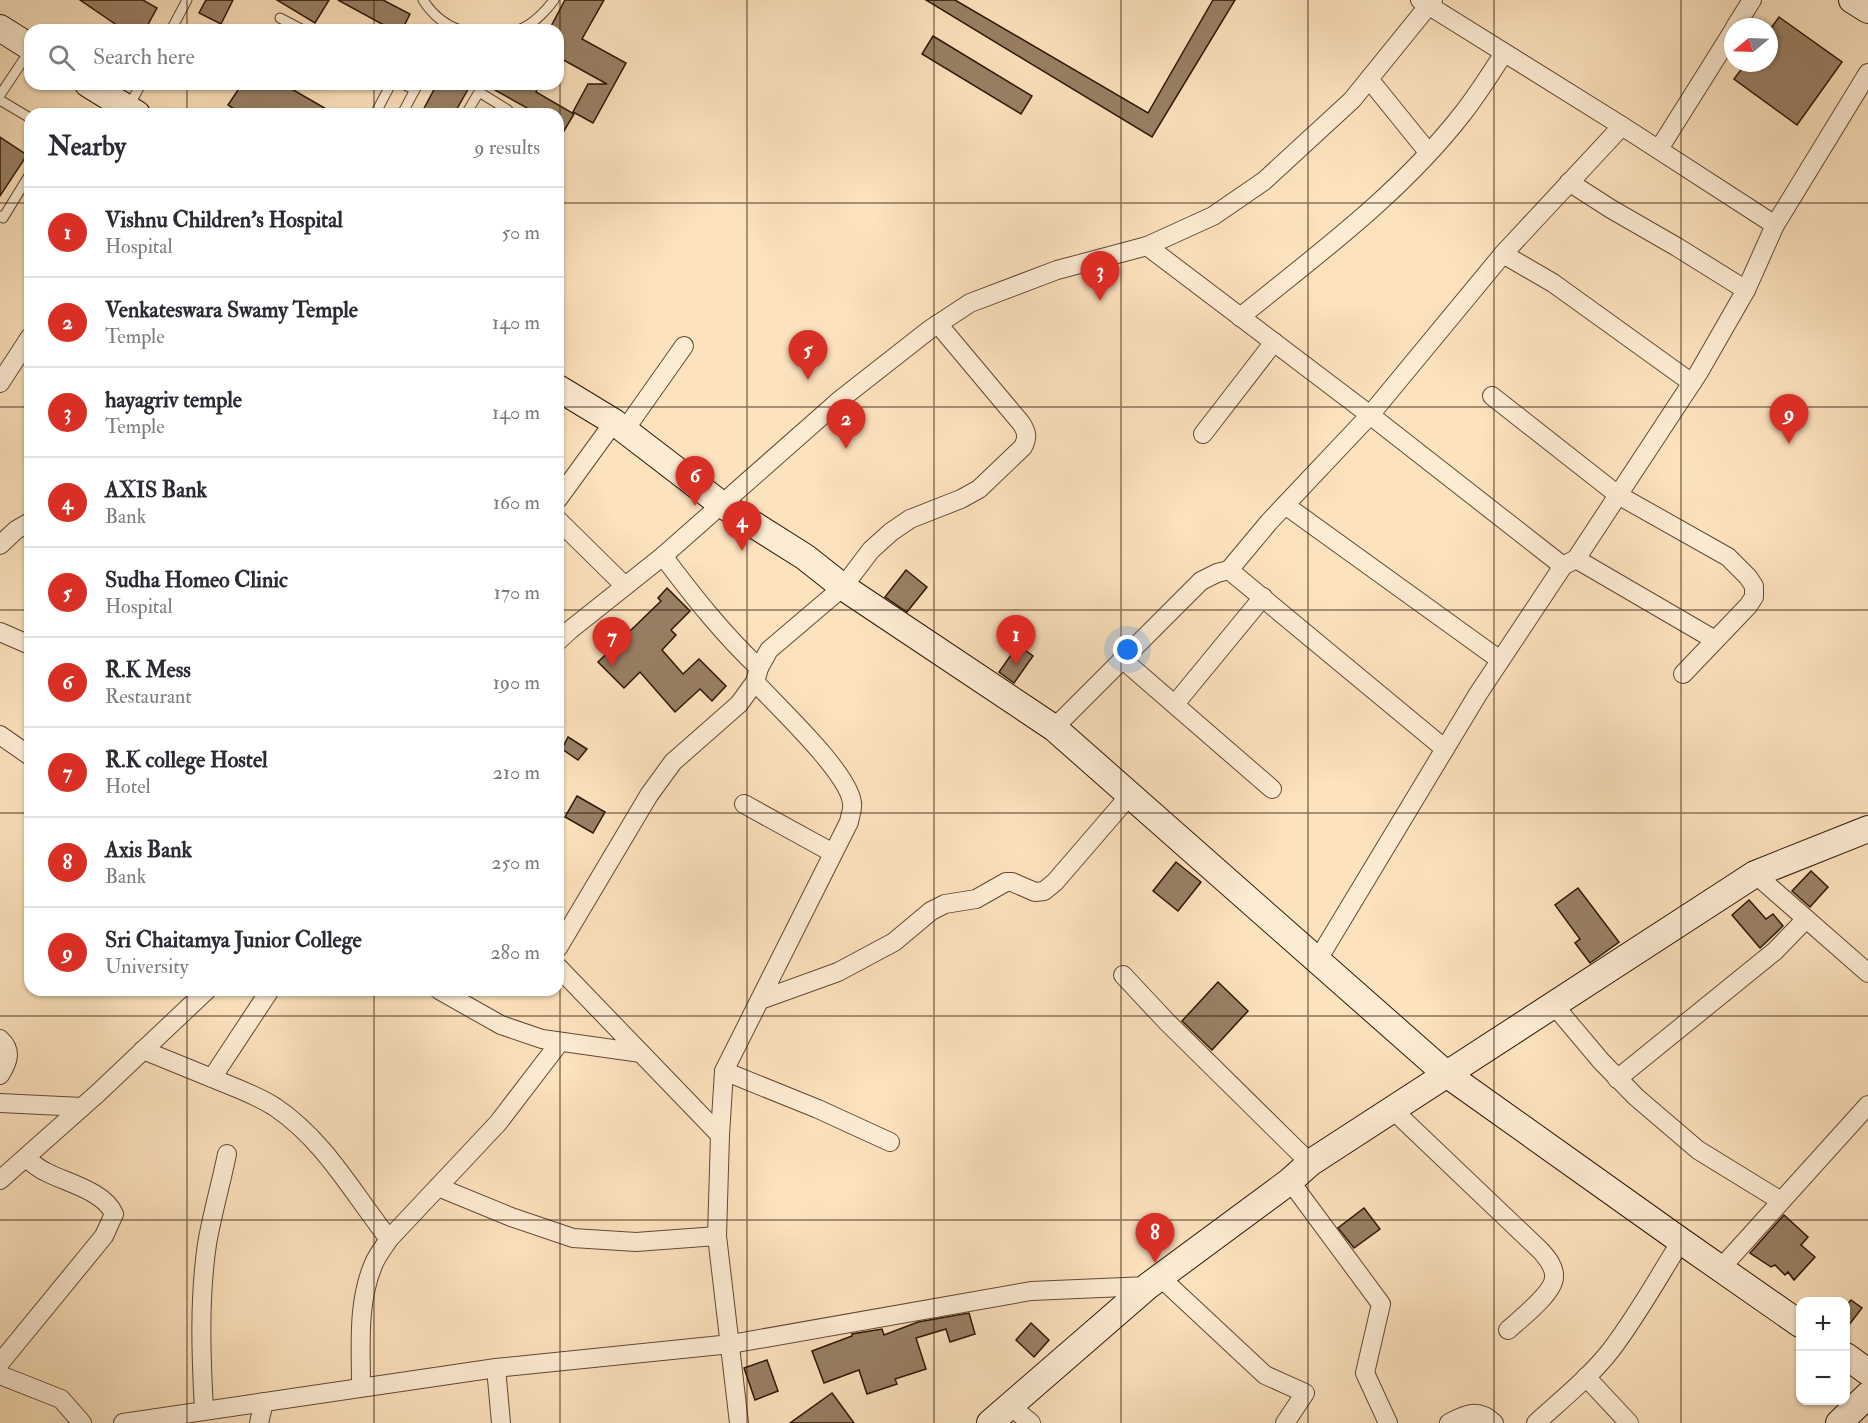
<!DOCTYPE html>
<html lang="en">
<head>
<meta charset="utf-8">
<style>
	body { margin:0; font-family:"IM FELL Double Pica",serif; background:#f7f7f7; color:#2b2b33 }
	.controls { position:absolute; right:18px; bottom:18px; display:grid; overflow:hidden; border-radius:12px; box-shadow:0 2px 4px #0004 }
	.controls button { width:54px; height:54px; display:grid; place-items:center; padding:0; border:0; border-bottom:2px solid #e1e1e2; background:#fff; color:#2b2b33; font:30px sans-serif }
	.compass { position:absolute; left:1724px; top:18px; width:54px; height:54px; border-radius:50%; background:#fff; box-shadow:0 2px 4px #0004; rotate:251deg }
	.you { position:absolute; left:1128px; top:650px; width:21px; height:21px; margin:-15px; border:4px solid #fff; border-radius:50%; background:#1a73e8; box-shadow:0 0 0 9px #1a73e833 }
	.badge { display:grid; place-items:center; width:39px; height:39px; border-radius:50%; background:#d93025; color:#fff; font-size:20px; font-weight:700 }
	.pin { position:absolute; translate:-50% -50px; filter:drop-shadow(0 2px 3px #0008) }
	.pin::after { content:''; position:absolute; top:32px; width:21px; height:18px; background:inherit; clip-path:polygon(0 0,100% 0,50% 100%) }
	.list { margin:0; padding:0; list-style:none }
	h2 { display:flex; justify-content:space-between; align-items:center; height:78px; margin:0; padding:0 24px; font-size:26px }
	h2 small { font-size:20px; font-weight:400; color:#7c7c81 }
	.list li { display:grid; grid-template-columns:39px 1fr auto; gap:18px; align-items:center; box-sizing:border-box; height:90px; padding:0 24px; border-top:2px solid #e1e1e2 }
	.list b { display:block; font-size:22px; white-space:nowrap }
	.list p { margin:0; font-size:20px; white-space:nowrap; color:#7c7c81 }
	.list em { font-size:20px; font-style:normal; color:#7c7c81 }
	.icon { flex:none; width:33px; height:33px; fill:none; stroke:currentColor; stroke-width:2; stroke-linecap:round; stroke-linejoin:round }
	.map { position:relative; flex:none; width:1868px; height:1423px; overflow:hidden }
	.search { position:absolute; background:#fff; box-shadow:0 2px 4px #0004; left:24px; top:24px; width:540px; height:66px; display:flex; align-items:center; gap:15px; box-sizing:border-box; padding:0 21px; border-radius:18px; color:#7c7c81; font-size:22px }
	.panel { position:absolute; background:#fff; box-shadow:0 2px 4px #0004; left:24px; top:108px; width:540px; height:888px; border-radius:18px }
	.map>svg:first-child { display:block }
	.building { fill:#998065; stroke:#2d1605; stroke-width:1.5 }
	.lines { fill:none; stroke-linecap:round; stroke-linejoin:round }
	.lane-casing { stroke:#614933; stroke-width:11 }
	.street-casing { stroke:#614933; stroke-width:20 }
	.secondary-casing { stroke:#2d1605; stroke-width:28 }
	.lane { stroke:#fdecd4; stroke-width:9 }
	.street { stroke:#fdecd4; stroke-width:18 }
	.secondary { stroke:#fdecd4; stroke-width:26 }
	.grid { fill:none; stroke:#2d1605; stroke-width:1.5; stroke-opacity:0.55 }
</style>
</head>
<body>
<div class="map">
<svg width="1868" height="1423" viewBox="0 0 1868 1423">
	<rect width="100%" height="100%" fill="#fce2bd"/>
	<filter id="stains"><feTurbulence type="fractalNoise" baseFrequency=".00333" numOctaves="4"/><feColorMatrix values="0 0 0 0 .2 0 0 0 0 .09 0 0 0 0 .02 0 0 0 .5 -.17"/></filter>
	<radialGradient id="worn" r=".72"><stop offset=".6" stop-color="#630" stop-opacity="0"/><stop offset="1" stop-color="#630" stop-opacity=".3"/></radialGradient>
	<g class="building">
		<path d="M 80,0 L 143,0 L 157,8 L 145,30 L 124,30 Z"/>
		<path d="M 206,0 L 233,0 L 221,24 L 199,13 Z"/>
		<path d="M 277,0 L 329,0 L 315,23 Z"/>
		<path d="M 338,0 L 383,0 L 410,14 L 402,30 L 393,30 Z"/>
		<path d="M 565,0 L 604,0 L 582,39 L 626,63 L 593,123 L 573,112 L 588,84 L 607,84 L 558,57 L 558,30 L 549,30 Z"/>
		<path d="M 926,0 L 955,0 L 1148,113 L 1213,0 L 1235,0 L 1152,137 Z"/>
		<path d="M 1779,17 L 1842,62 L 1797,125 L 1734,79 L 1746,63 L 1769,63 L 1769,31 Z"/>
		<path d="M 933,36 L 1032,96 L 1021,114 L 922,54 Z"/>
		<path d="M 242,84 L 283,84 L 335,114 L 242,114 L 228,105 Z"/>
		<path d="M 437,84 L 471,84 L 454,114 L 421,114 Z"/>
		<path d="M 484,84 L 540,84 L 536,92 L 574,114 L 558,141 L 558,114 L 526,114 L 529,109 Z"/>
		<path d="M 0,137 L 27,155 L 0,196 Z"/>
		<path d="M 906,570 L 927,587 L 907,612 L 885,597 Z"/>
		<path d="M 667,588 L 690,611 L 671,630 L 676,635 L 662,650 L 683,674 L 699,659 L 726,686 L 712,701 L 700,689 L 675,712 L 640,672 L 624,688 L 598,662 L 661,601 L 658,598 Z"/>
		<path d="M 1018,645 L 1033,656 L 1014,683 L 999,672 Z"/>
		<path d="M 568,737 L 587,749 L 578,760 L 562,749 Z"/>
		<path d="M 577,796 L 605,812 L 593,833 L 565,817 Z"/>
		<path d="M 1176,862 L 1201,882 L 1178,911 L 1153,891 Z"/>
		<path d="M 1811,871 L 1828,887 L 1810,907 L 1792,891 Z"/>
		<path d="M 1578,888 L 1619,942 L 1590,963 L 1575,943 L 1580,939 L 1555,905 Z"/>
		<path d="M 1749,900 L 1766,919 L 1773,914 L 1783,926 L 1760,948 L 1732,915 Z"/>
		<path d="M 1218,982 L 1248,1011 L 1212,1050 L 1182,1021 Z"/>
		<path d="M 1364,1208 L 1380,1229 L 1354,1248 L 1338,1228 Z"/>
		<path d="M 1784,1215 L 1808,1237 L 1801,1245 L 1815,1257 L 1794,1280 L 1788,1272 L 1785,1275 L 1775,1265 L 1771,1267 L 1750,1253 Z"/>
		<path d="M 1851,1300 L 1862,1308 L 1845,1330 L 1845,1307 Z"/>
		<path d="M 969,1313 L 975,1334 L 950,1342 L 946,1329 L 916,1338 L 926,1369 L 895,1379 L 897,1384 L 867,1394 L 859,1370 L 824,1383 L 812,1351 L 852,1336 L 852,1334 L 882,1329 L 884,1335 L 918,1322 Z"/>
		<path d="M 1031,1323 L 1049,1340 L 1034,1357 L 1016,1340 Z"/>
		<path d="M 767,1360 L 778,1391 L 755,1400 L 744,1368 Z"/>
		<path d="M 832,1393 L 854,1423 L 790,1423 Z"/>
	</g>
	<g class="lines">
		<defs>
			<g id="lane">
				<path d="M 423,0 C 432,14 445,25 460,30"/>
				<path d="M 280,18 L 303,30"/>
				<path d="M 171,30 L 187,0"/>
				<path d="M 518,30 C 533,25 544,13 554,0"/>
				<path d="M 403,84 L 415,90"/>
				<path d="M 0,95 L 30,50"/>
				<path d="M 0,100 L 30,118"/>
				<path d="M 129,106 L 141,84"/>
				<path d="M 375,114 L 391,84"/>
				<path d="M 402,114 L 418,84"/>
				<path d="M 466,114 L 479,92 L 508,110 L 505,114"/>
				<path d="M 0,216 L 3,218 L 30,174"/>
			</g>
			<g id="street">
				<path d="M 1420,0 L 1622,126 L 1775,225"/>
				<path d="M 1735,27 L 1752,0"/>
				<path d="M 1369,79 L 1428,152"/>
				<path d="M 1659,149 L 1733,31"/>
				<path d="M 1569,182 L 1611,209 L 1677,247 L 1746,290"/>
				<path d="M 1147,246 L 1370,415 L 1563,566"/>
				<path d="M 1503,254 L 1553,283 L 1692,383"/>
				<path d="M 1240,317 C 1318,254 1401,193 1463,113 C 1478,94 1491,73 1504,53"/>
				<path d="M 0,383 L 30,337"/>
				<path d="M 1492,396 L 1618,495 L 1728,557 L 1748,577 L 1754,586 L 1754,597 L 1748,606 L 1683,674"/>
				<path d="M 624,431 L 684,346"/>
				<path d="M 1203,434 L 1274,342"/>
				<path d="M 558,499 L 614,422"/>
				<path d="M 1285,505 L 1500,660"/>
				<path d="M 558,520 L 625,586"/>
				<path d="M 0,545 L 16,530 L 30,522"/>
				<path d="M 663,556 C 693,596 723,634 759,668"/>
				<path d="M 1576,559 L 1715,640"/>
				<path d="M 1229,570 L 1269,522 L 1370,415 L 1503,254 L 1622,126"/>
				<path d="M 0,632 L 30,645"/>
				<path d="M 558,641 L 570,630 L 663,556 L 841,399 L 929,330 L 970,303 L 1057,270 L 1147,246 L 1213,216 L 1264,181 L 1352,100 L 1433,0"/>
				<path d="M 1122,659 L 1272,789"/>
				<path d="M 1175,704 L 1263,597"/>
				<path d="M 1054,728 L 1201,581 L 1217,573 L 1229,570 L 1445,749"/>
				<path d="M 0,735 L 30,756"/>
				<path d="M 744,804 L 833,853"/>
				<path d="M 1755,874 L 1868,973"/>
				<path d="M 558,948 L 649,795 L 673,762 L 739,704 L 755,682 L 759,668 L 769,650 L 843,587 L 871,550 L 891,532 L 910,519 L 961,499 L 979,489 L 1023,447 C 1028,437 1027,432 1021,423 L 938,324"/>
				<path d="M 1317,961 L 1478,694 L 1563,566 L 1576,559 L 1699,372 L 1746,290 L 1775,225 L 1868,73"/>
				<path d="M 558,967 L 720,1135 L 717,1236 L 739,1423"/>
				<path d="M 1123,975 L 1167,1022 L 1310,1163"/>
				<path d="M 439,990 L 501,1025 L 542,1039 L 641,1053"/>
				<path d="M 760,1000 L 838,972 L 894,942 L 931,911 L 945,904 L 976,899 L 1006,882 L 1012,882 L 1035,892 L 1044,891 L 1055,882 L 1130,795"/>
				<path d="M 1553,1004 L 1601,1061 L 1636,1097 L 1698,1150 L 1781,1201"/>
				<path d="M 0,1039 C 13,1051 8,1062 0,1075"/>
				<path d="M 143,1050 C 172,1062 200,1073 229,1085 C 244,1091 261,1098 275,1107 C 325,1141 352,1192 389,1239"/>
				<path d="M 724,1071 L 818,1109 L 890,1142"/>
				<path d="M 212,1078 L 270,990"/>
				<path d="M 1617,1079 L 1775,951 L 1806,919"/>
				<path d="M 0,1103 L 82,1107"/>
				<path d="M 1392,1109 L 1541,1251 C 1547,1258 1555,1267 1554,1277 C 1554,1293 1520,1319 1508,1330"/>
				<path d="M 720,1135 L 724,1071 L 849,822 C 850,816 853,809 852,803 C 849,773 778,707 755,682"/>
				<path d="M 0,1180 L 98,1093 L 207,990"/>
				<path d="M 1290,1181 L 1381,1304 L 1365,1373 L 1388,1423"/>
				<path d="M 438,1187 L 511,1217 L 573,1238 L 636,1242 L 717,1236"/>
				<path d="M 1721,1268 L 1868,1105"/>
				<path d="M 1160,1277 L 1265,1375 L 1305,1393 L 1285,1423"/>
				<path d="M 0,1363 L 104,1236 L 114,1214 C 104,1191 67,1183 46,1172 C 39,1169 32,1163 26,1158"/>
				<path d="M 496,1368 L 501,1423"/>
				<path d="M 0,1375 L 61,1399 L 82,1423"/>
				<path d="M 1586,1377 L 1629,1423"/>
				<path d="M 361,1387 C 361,1345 357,1302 374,1263 C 378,1254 384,1247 389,1239 L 498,1123 L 560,1042"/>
				<path d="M 1009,1405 L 1031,1423"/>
				<path d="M 204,1410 C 201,1355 199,1299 207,1244 C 212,1214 221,1184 227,1154"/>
				<path d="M 123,1423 L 496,1368 L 731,1344 L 1031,1291 L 1148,1286"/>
				<path d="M 259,1423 L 264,1402"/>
				<path d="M 1449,1423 C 1466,1414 1478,1408 1494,1423"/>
				<path d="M 1536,1423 C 1561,1400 1590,1377 1611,1350 C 1637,1316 1658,1278 1681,1241"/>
			</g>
			<g id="secondary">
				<path d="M 1852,0 L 1868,10"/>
				<path d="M 0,28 L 30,47"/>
				<path d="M 88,84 L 137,114"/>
				<path d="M 558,388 L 614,422 L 721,504 L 805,557 L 843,587 L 1054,728 L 1445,1073 L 1681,1241 L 1800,1324"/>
				<path d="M 1846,1356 L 1868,1372"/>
				<path d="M 990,1423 L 1148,1286 L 1290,1181 L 1310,1163 L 1755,874 L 1868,829"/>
				<path d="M 1839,1423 L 1868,1395"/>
			</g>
		</defs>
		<use href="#lane" class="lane-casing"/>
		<use href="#street" class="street-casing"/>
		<use href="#secondary" class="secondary-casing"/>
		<use href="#lane" class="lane"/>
		<use href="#street" class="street"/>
		<use href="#secondary" class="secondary"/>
	</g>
	<path class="grid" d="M 187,0 L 187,30M 374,0 L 374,30M 560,0 L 560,1423M 747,0 L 747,1423M 934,0 L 934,1423M 1121,0 L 1121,1423M 1308,0 L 1308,1423M 1494,0 L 1494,1423M 1681,0 L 1681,1423M 187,84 L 187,114M 374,84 L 374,114M 0,203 L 30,203M 558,203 L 1868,203M 0,407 L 30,407M 558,407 L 1868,407M 0,610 L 30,610M 558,610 L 1868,610M 0,813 L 30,813M 558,813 L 1868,813M 187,990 L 187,1423M 374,990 L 374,1423M 0,1016 L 1868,1016M 0,1220 L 1868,1220"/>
	<rect width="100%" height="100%" filter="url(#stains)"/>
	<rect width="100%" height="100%" fill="url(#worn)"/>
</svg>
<div class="controls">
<button>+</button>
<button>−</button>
</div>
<svg class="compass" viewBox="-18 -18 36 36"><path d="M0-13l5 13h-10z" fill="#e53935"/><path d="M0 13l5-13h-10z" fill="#7c7c81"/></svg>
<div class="you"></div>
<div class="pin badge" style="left:1016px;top:665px">1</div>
<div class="pin badge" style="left:846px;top:449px">2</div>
<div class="pin badge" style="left:1100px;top:301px">3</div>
<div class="pin badge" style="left:742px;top:551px">4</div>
<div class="pin badge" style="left:808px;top:380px">5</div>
<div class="pin badge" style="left:695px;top:506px">6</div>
<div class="pin badge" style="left:612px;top:667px">7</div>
<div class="pin badge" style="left:1155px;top:1263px">8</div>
<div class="pin badge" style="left:1789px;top:444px">9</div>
<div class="search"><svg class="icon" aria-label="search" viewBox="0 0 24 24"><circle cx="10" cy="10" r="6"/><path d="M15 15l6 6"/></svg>Search here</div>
<section class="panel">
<h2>Nearby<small>9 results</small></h2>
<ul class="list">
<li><span class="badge">1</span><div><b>Vishnu Children's Hospital</b><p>Hospital</p></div><em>50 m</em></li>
<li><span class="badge">2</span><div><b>Venkateswara Swamy Temple</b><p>Temple</p></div><em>140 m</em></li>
<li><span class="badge">3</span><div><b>hayagriv temple</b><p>Temple</p></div><em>140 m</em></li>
<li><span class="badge">4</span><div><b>AXIS Bank</b><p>Bank</p></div><em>160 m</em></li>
<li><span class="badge">5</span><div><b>Sudha Homeo Clinic</b><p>Hospital</p></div><em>170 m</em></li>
<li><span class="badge">6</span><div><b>R.K Mess</b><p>Restaurant</p></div><em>190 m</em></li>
<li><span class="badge">7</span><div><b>R.K college Hostel</b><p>Hotel</p></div><em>210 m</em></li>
<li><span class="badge">8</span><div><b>Axis Bank</b><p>Bank</p></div><em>250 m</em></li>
<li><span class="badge">9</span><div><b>Sri Chaitamya Junior College</b><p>University</p></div><em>280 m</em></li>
</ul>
</section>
</div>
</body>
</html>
